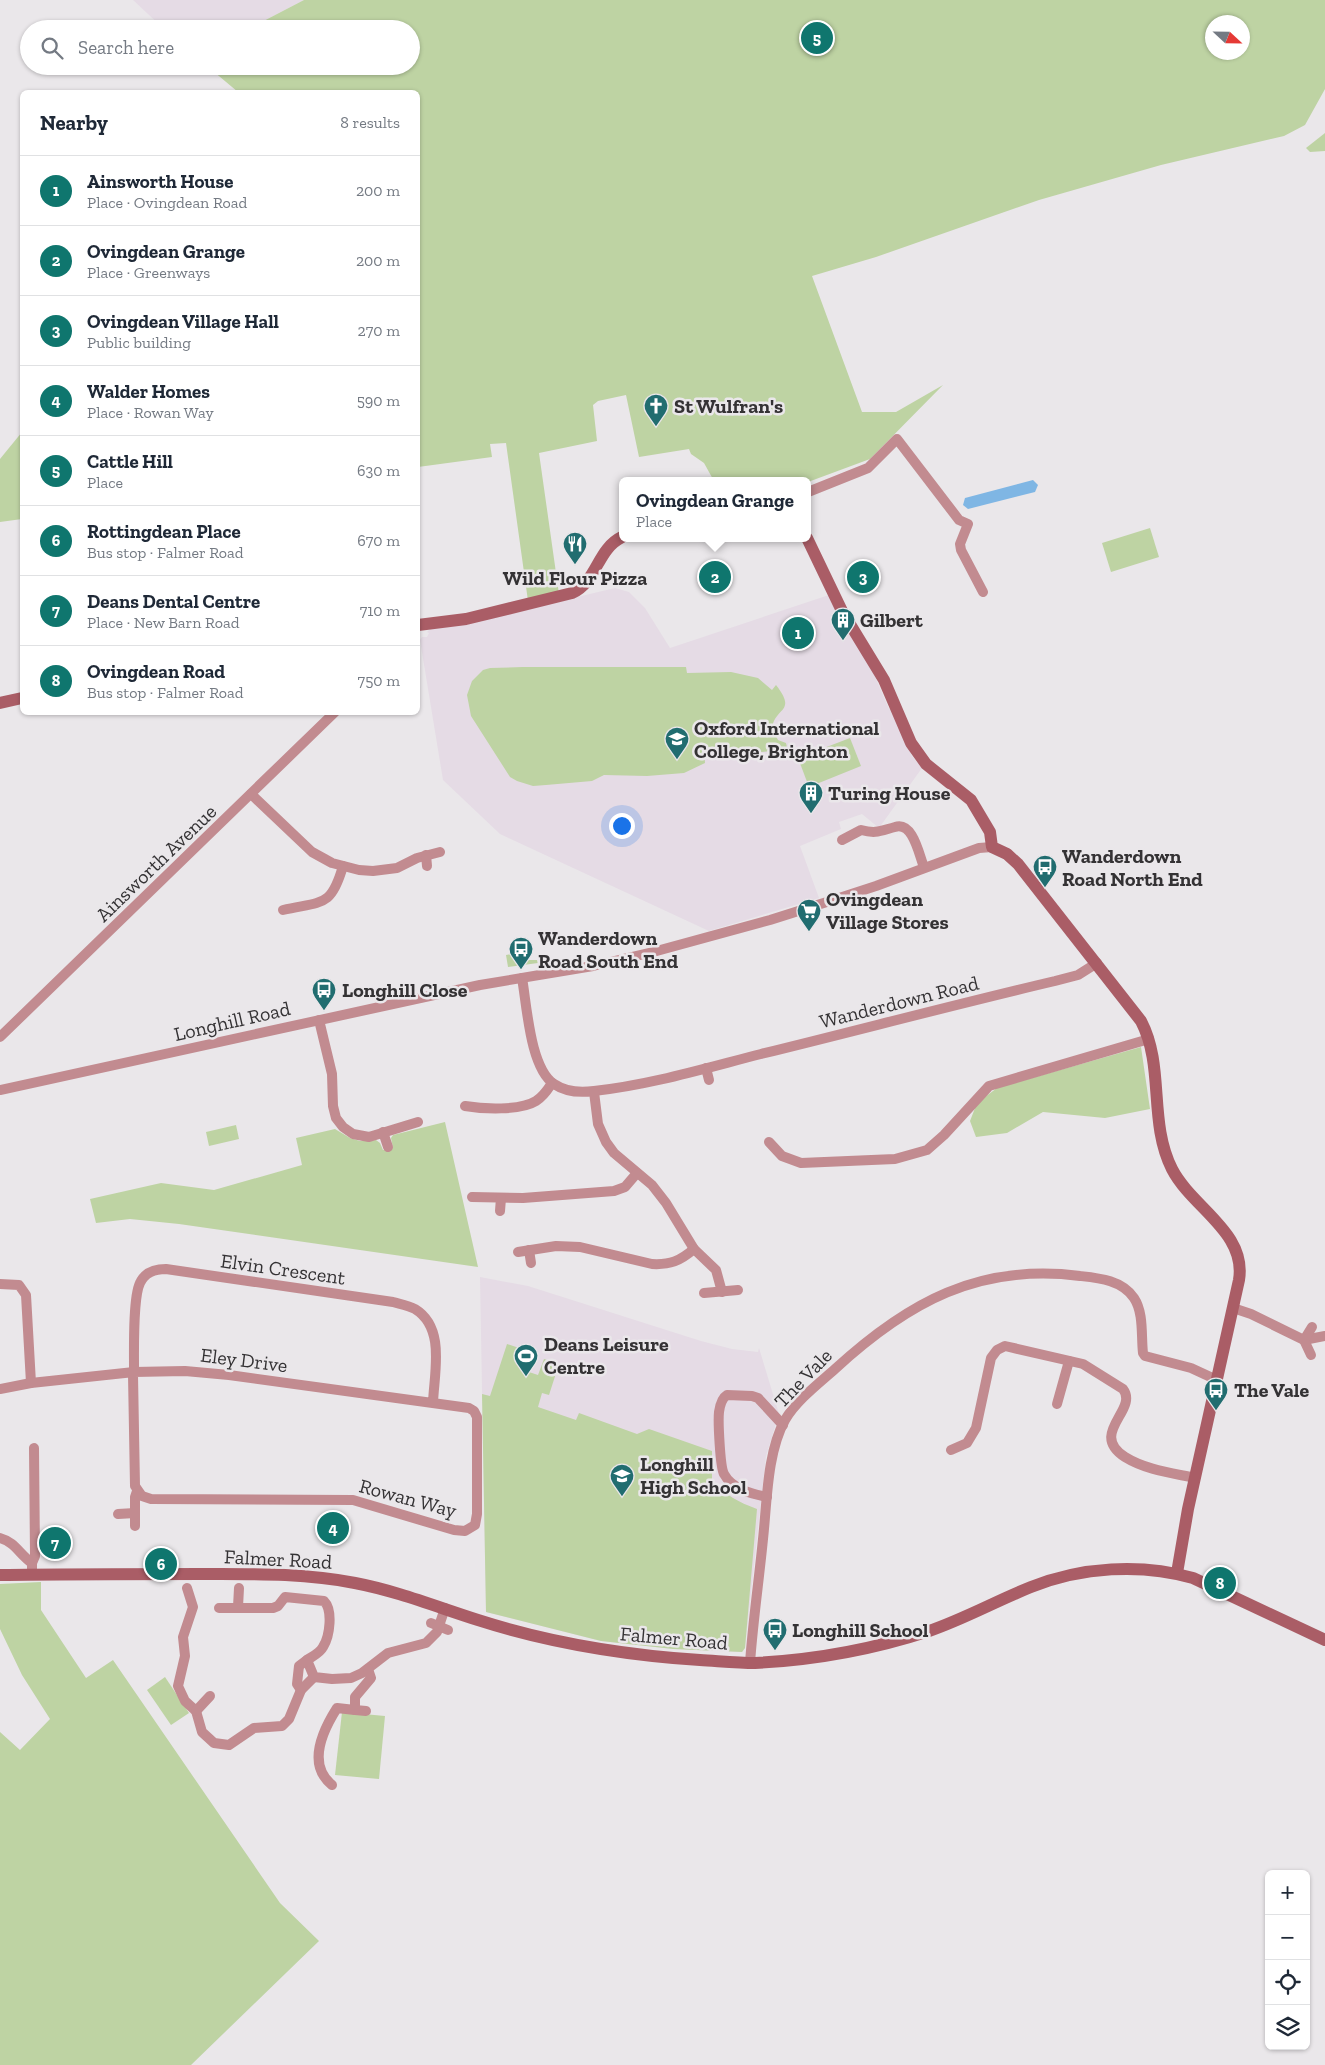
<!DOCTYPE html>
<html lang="en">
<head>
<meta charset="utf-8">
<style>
	body { margin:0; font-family:"Zilla Slab",serif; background:#f6f6f7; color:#1f2937 }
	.controls { position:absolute; right:15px; bottom:15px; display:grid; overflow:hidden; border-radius:8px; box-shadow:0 1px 4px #0004 }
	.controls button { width:45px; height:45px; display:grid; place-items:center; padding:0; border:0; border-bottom:1px solid #e0e1e3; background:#fff; color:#1f2937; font:25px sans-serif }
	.compass { position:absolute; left:1205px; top:15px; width:45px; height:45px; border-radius:50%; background:#fff; box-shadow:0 1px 4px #0004; rotate:112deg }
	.you { position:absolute; left:621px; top:825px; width:18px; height:18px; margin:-12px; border:4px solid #fff; border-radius:50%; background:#1a73e8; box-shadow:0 0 0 8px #1a73e833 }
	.badge { display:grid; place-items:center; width:32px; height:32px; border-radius:50%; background:#0f766e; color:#fff; font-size:16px; font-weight:700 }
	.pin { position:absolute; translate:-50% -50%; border:2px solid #fff; box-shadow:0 1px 5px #0006 }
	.popup { position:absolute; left:619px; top:477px; width:192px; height:65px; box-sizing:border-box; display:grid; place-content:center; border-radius:8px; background:#fff; filter:drop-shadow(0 1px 4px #0005); font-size:16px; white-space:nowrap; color:#747a83 }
	.popup b { font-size:19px; color:#1f2937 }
	.popup::after { content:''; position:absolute; left:50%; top:100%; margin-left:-10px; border:10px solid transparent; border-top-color:#fff }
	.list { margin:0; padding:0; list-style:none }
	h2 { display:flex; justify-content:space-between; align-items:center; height:65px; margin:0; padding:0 20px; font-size:21px }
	h2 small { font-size:16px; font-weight:400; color:#747a83 }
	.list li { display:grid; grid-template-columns:32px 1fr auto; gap:15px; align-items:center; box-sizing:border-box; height:70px; padding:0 20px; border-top:1px solid #e0e1e3 }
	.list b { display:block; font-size:19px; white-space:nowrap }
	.list p { margin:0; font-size:16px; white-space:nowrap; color:#747a83 }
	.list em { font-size:16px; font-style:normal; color:#747a83 }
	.icon { flex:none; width:28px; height:28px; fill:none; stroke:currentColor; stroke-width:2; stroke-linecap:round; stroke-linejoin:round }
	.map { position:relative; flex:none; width:1325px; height:2065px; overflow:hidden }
	.search { position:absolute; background:#fff; box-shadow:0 1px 4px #0004; left:20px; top:20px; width:400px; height:55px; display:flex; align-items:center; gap:12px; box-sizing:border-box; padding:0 18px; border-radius:28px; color:#747a83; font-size:19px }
	.panel { position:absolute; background:#fff; box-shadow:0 1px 4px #0004; left:20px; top:90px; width:400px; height:625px; border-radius:8px }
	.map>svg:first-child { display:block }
	.built { fill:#e5dbe5 }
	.green { fill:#bed3a3; fill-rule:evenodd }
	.water { fill:#7fb6e4 }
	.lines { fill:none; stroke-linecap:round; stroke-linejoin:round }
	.street { stroke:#c28b90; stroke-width:10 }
	.secondary { stroke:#aa5d66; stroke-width:12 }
	.labels { text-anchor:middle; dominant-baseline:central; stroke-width:5; stroke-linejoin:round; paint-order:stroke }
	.poi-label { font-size:20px; font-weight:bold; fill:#343234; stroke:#eae7ea; text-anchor:start }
	.street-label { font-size:20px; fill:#343234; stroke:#eae7ea }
</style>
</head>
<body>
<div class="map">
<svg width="1325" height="2065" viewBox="0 0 1325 2065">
	<rect width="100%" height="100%" fill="#eae7ea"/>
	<g class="built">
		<path d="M 133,0 L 304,0 L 252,27 L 215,27 L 212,29 L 164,29 Z"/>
		<path d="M 615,588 L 629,592 L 645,608 L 670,648 L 829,595 L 873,672 L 889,709 L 891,709 L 912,756 L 922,768 L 879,828 L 862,814 L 839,822 L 841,829 L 800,846 L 819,898 L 709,931 L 500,834 L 443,780 L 420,640 L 422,637 L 427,637 L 429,633 L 427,632 L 430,629 L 455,626 Z"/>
		<path d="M 480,1277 L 528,1286 L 701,1341 L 732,1349 L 758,1352 L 759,1348 L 779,1414 L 766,1456 L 745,1648 L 742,1652 L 673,1649 L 601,1641 L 486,1612 Z"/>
	</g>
	<g class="green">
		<path d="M 304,0 L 1325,0 L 1325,89 L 1305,125 L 1284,136 L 1161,165 L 1039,200 L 876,257 L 812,276 L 862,412 L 896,412 L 943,385 L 870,459 L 808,482 L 808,481 L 714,481 L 704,463 L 691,454 L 689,449 L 639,457 L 626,395 L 598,401 L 593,405 L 597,441 L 539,453 L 559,594 L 528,601 L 506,443 L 490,444 L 492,457 L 418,467 L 418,92 L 238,92 L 207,66 L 411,66 L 411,29 L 212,29 L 214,27 L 252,27 ZM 1212,22 L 1242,22 L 1242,52 L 1212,52 Z"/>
		<path d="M 1325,133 L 1325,151 L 1310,152 L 1306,148 Z"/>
		<path d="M 22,432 L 22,519 L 0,522 L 0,459 Z"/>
		<path d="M 1150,528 L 1159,557 L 1111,572 L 1102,543 Z"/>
		<path d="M 523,667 L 686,667 L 687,673 L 731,672 L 758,678 L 772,690 L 776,685 C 798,713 774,707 772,729 L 778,740 L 786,743 L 789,756 L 781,757 L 771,751 L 714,757 L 712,747 L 704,748 L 705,763 L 684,773 L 647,776 L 604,775 L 592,781 L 546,785 L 533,786 L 517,781 L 510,777 L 471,716 L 467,695 L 472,681 L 483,670 L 490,668 Z"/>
		<path d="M 850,738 L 861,766 L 809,787 L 798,758 Z"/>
		<path d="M 524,952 L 528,955 L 528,960 L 537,960 L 538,963 L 508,967 L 506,955 Z"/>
		<path d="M 1141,1047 L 1150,1109 L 1105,1118 L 1043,1112 L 1007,1133 L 976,1137 L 970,1121 L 977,1103 L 997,1088 Z"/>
		<path d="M 445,1122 L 478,1267 L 179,1224 L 130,1219 L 96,1223 L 90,1199 L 161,1183 L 214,1190 L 302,1165 L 296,1138 L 335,1129 L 350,1138 L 360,1141 L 376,1140 L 380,1143 L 383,1150 L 393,1148 L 391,1138 L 393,1135 Z"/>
		<path d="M 236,1125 L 239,1139 L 209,1146 L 206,1132 Z"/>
		<path d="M 507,1344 L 528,1351 L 523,1370 L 538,1375 L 544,1359 L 559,1364 L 549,1395 L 542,1393 L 538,1407 L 576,1420 L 579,1413 L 637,1434 L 649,1429 L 712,1451 L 712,1481 C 726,1495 738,1502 757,1509 L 745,1648 L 742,1652 L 673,1649 L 601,1641 L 486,1612 L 482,1394 L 490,1396 Z"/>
		<path d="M 41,1582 L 41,1610 L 86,1678 L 113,1660 L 280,1903 L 319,1941 L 191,2065 L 0,2065 L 0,1732 L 20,1750 L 50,1719 L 22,1675 L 0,1629 L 0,1584 Z"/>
		<path d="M 165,1677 L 189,1713 L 171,1725 L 147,1690 Z"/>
		<path d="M 342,1712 L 385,1716 L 379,1779 L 335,1775 Z"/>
	</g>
	<path class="water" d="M 1033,480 L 1038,485 L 1035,492 L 968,509 L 963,505 L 965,498 Z"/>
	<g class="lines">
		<g class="street">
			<path d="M 808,492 L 868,468 L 897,439 L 959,520 L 968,524 L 960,544 L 961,550 L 983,592"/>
			<path d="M 251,794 L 312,852 L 332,863 L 359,870 L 373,871 L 397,868 L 417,858 L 440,852"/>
			<path d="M 842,840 L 861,830 C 876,834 880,831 895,827 C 913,821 919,855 924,867"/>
			<path d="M 426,855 L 427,866"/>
			<path d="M 283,910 C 322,901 331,908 343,866"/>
			<path d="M 522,978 C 527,1006 530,1068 554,1084 C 566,1092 580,1093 594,1091 C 650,1085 706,1068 761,1054 C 859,1030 957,1004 1055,981 L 1078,975 L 1097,963"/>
			<path d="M 319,1020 L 332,1074 L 333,1106 L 336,1118 L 343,1127 L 353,1134 L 369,1137 L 418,1122"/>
			<path d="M 0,1037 L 335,712"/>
			<path d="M 706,1068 L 709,1080"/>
			<path d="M 0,1090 L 480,985 L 593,966 L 653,952 L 770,920 L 830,901 L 876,886 L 979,848 L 992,847"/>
			<path d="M 594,1092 L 598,1124 L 606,1142 L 614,1153 L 652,1185 L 666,1203 L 694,1249 L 716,1270 L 722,1292"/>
			<path d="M 465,1106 C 483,1109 520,1111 536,1101 C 544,1096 548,1089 552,1083"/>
			<path d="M 383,1132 L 388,1147"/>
			<path d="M 769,1142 L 782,1156 L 801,1163 L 895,1159 L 927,1150 L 944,1135 L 989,1086 L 1149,1039"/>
			<path d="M 472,1197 L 523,1198 L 614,1191 L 625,1187 L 637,1173"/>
			<path d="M 500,1211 L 501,1198"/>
			<path d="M 529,1250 L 531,1263"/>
			<path d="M 518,1252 L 556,1246 L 580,1247 L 652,1264 C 670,1265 680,1261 694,1249"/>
			<path d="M 0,1284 L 19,1285 L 26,1295 L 31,1383"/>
			<path d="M 704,1293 L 738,1290"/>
			<path d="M 1233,1308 L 1251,1314 L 1304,1340 L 1325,1336"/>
			<path d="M 1311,1355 L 1304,1340 L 1312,1327"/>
			<path d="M 0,1389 L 31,1383 L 134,1372 L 185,1371 L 229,1375 L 469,1408 L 474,1411 L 477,1417 L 477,1514 L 475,1525 L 465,1531 L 454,1530 L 353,1500 L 151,1499 L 142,1496 L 135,1486 L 133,1375 L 134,1367 C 134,1348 133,1297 140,1283 C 145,1272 155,1269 166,1269 L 393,1302 C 400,1304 408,1305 415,1309 C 446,1328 434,1373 433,1403"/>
			<path d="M 1057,1404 L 1069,1361"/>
			<path d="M 951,1450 L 967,1443 L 976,1428 L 991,1358 L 997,1350 L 1005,1346 L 1083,1364 L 1123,1389 C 1139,1410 1088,1433 1125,1457 C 1146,1470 1172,1473 1195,1478"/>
			<path d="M 767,1497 C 752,1494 732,1489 724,1474 C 720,1467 718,1421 719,1412 C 720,1405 722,1398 727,1395 L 752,1396 L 758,1398 L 783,1425"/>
			<path d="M 118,1514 L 135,1513"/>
			<path d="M 135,1526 L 135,1497 L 137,1491"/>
			<path d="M 0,1538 C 15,1542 20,1555 32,1563"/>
			<path d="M 32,1575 L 32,1563 L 35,1556 L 34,1448"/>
			<path d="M 187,1588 L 193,1607 L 183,1637 L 185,1656 L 178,1686 L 185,1701 L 196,1711 L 202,1732 L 214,1743 L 229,1745 L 254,1728 L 282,1726 L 289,1719 L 301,1690 L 314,1677"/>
			<path d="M 238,1607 L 239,1588"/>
			<path d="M 219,1608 L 273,1608 L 278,1606 L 285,1597 L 324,1601 C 333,1610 330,1636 323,1647 C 320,1653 313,1656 307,1660 L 314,1677 L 332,1679 L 351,1678 L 362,1673 L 388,1653 L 426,1643 L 437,1632 L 445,1608"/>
			<path d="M 431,1623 L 448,1630"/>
			<path d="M 750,1663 C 753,1621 759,1580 763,1539 C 767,1503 767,1452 785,1420 C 796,1401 818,1384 835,1369 C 908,1302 979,1263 1080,1276 C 1099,1278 1122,1280 1134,1298 C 1144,1313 1141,1336 1143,1353 L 1145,1356 L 1191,1368 L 1217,1380"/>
			<path d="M 301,1690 L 297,1684 L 299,1666 L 307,1660"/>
			<path d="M 355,1710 L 366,1711"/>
			<path d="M 196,1711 L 210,1696"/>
			<path d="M 332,1785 C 306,1764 323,1730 337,1708 L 355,1710 L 355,1697 L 371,1678 L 368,1669"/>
		</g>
		<g class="secondary">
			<path d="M 807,538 L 842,611 L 884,680 L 911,743 L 926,764 L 971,800 L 990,832 L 992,847 L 1007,854 L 1018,864 L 1141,1021 C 1165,1067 1148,1121 1172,1169 C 1192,1208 1247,1232 1239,1280 L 1188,1509 L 1177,1573"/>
			<path d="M 418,625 L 466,619 L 572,593 C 597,582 597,549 622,537"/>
			<path d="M 0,703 L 22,698"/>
			<path d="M 0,1575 C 67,1574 135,1574 202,1574 C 253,1574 305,1573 355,1583 C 397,1591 437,1607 478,1620 C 550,1643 624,1655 700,1660 C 718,1661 737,1663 755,1663 C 813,1660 874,1649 929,1631 C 964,1619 996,1601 1031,1587 C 1081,1567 1141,1563 1193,1578 L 1325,1640"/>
		</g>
	</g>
	<defs>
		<symbol id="church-pin" viewBox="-11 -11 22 30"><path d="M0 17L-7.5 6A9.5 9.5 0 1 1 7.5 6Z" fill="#216d70" stroke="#eae7ea"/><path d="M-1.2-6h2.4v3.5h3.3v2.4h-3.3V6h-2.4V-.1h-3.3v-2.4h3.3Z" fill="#fff"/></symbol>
		<symbol id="restaurant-pin" viewBox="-11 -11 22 30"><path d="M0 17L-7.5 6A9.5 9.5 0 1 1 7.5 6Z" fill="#216d70" stroke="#eae7ea"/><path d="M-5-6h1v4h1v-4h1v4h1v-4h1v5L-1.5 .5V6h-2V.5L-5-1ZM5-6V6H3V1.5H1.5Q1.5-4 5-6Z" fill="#fff"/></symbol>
		<symbol id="building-pin" viewBox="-11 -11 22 30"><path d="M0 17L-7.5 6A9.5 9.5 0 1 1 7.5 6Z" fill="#216d70" stroke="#eae7ea"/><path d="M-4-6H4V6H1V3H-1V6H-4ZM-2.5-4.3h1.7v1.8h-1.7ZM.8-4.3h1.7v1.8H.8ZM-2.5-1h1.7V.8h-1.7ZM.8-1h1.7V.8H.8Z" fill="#fff"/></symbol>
		<symbol id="school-pin" viewBox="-11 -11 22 30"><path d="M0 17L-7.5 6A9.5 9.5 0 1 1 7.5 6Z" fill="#216d70" stroke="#eae7ea"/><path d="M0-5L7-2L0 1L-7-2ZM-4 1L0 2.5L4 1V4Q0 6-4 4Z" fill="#fff"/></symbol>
		<symbol id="bus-pin" viewBox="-11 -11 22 30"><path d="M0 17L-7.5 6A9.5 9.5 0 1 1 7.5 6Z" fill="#216d70" stroke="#eae7ea"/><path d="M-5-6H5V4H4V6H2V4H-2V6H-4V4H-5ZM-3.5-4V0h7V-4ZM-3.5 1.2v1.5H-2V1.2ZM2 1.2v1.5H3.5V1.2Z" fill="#fff"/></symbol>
		<symbol id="supermarket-pin" viewBox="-11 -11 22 30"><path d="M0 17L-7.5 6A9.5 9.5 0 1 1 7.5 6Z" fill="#216d70" stroke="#eae7ea"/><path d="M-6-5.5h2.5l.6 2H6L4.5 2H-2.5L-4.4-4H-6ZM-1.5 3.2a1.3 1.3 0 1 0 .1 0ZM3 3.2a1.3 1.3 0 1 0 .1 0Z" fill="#fff"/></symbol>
		<symbol id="stadium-pin" viewBox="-11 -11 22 30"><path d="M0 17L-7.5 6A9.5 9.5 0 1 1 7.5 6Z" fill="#216d70" stroke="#eae7ea"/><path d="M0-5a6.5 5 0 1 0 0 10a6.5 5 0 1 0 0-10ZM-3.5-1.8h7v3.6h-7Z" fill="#fff"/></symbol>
	</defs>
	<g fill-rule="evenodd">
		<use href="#church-pin" x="642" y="392" width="28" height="38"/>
		<use href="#restaurant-pin" x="561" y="530" width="28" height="38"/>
		<use href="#building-pin" x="829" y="606" width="28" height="38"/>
		<use href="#school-pin" x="663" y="725" width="28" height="38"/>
		<use href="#building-pin" x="797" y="779" width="28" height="38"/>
		<use href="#bus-pin" x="1031" y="853" width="28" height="38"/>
		<use href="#supermarket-pin" x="795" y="897" width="28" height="38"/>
		<use href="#bus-pin" x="507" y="935" width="28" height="38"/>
		<use href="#bus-pin" x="310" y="976" width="28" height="38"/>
		<use href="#stadium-pin" x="512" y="1342" width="28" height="38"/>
		<use href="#bus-pin" x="1202" y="1376" width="28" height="38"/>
		<use href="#school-pin" x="608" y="1462" width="28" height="38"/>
		<use href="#bus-pin" x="761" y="1616" width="28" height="38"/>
	</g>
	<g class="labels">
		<g class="poi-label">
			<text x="674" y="406">St Wulfran's</text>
			<text x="575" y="578" text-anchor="middle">Wild Flour Pizza</text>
			<text x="860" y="620">Gilbert</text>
			<text x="694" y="728">Oxford International<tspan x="694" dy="23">College, Brighton</tspan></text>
			<text x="828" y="793">Turing House</text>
			<text x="1062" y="856">Wanderdown<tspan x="1062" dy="23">Road North End</tspan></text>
			<text x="826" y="899">Ovingdean<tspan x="826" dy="23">Village Stores</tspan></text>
			<text x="538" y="938">Wanderdown<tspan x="538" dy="23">Road South End</tspan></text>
			<text x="342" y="990">Longhill Close</text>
			<text x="544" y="1344">Deans Leisure<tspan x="544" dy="23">Centre</tspan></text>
			<text x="1234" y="1390">The Vale</text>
			<text x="640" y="1464">Longhill<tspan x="640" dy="23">High School</tspan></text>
			<text x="792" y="1630">Longhill School</text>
		</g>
		<g class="street-label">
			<text transform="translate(156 863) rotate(-44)">Ainsworth Avenue</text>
			<text transform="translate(899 1002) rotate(-14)">Wanderdown Road</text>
			<text transform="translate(232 1021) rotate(-13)">Longhill Road</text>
			<text transform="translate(283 1269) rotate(8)">Elvin Crescent</text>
			<text transform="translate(244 1360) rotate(7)">Eley Drive</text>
			<text transform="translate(803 1378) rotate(-46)">The Vale</text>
			<text transform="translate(408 1498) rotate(15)">Rowan Way</text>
			<text transform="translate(278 1559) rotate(3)">Falmer Road</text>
			<text transform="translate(674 1638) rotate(5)">Falmer Road</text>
		</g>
	</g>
</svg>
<div class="controls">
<button>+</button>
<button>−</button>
<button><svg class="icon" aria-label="locate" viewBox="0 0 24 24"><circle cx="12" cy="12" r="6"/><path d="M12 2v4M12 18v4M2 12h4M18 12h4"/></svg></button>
<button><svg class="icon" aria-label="layers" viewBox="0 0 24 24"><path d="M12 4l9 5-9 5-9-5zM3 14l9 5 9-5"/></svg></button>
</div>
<svg class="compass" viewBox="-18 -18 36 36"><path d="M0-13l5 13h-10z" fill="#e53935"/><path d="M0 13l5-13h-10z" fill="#747a83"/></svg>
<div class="you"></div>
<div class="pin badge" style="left:798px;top:633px">1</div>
<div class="pin badge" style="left:715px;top:577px">2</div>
<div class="popup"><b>Ovingdean Grange</b>Place</div>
<div class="pin badge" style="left:863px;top:577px">3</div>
<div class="pin badge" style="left:333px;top:1528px">4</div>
<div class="pin badge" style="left:817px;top:38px">5</div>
<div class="pin badge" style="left:161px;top:1564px">6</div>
<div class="pin badge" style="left:55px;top:1543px">7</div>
<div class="pin badge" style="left:1220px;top:1583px">8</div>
<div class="search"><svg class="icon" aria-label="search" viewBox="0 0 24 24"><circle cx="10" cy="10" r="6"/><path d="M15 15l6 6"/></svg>Search here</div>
<section class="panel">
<h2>Nearby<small>8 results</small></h2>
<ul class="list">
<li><span class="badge">1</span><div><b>Ainsworth House</b><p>Place · Ovingdean Road</p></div><em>200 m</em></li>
<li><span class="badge">2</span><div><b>Ovingdean Grange</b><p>Place · Greenways</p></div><em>200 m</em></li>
<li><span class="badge">3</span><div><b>Ovingdean Village Hall</b><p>Public building</p></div><em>270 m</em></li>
<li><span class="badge">4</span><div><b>Walder Homes</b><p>Place · Rowan Way</p></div><em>590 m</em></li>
<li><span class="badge">5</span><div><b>Cattle Hill</b><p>Place</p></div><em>630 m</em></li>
<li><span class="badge">6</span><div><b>Rottingdean Place</b><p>Bus stop · Falmer Road</p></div><em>670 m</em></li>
<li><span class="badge">7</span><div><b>Deans Dental Centre</b><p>Place · New Barn Road</p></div><em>710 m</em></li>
<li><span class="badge">8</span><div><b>Ovingdean Road</b><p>Bus stop · Falmer Road</p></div><em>750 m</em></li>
</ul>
</section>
</div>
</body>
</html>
